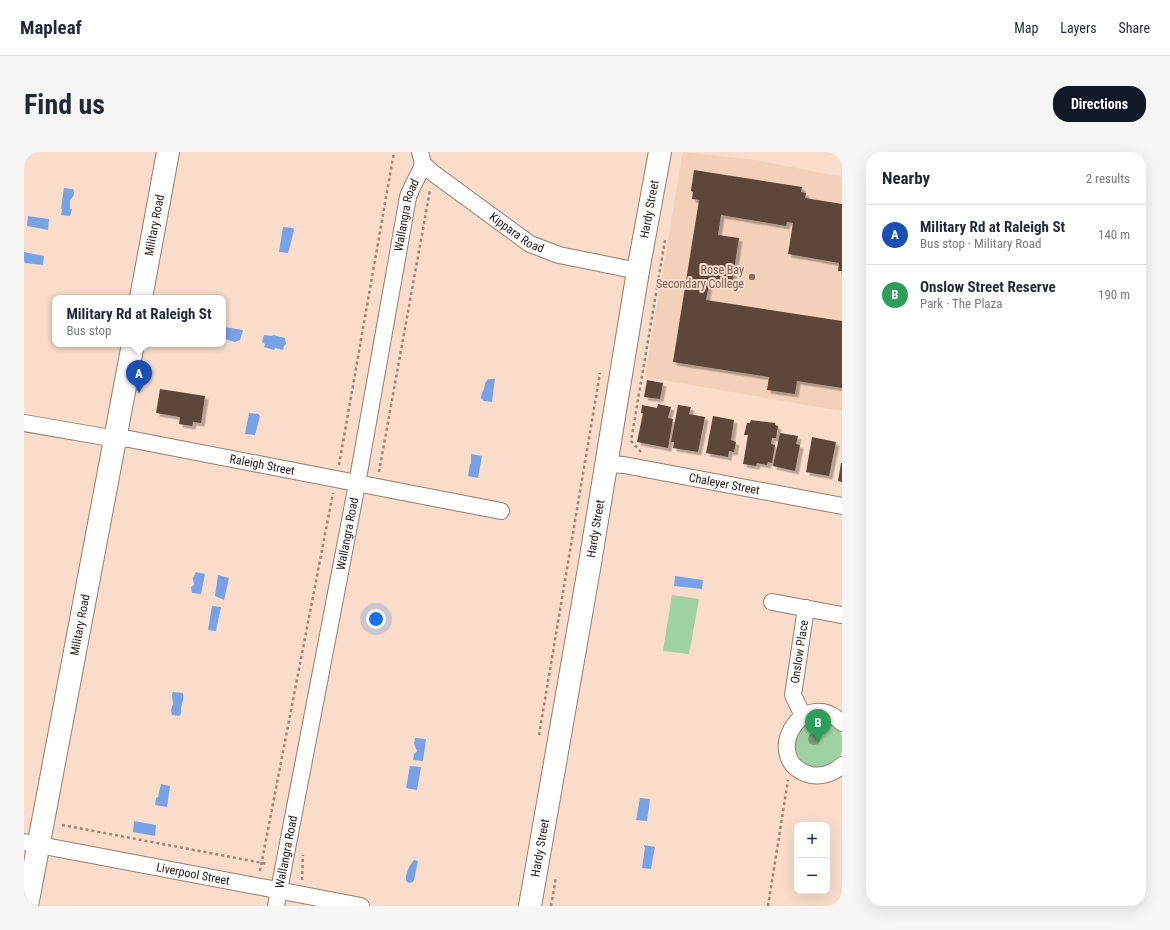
<!DOCTYPE html>
<html lang="en">
<head>
<meta charset="utf-8">
<style>
	body { margin:0; font-family:"Roboto Condensed",sans-serif; background:#f6f6f7; color:#1f2937 }
	.controls { position:absolute; right:12px; bottom:12px; display:grid; overflow:hidden; border-radius:8px; box-shadow:0 4px 16px #0002 }
	.controls button { width:36px; height:36px; display:grid; place-items:center; padding:0; border:0; border-bottom:1px solid #e0e1e3; background:#fff; color:#1f2937; font:20px sans-serif }
	.you { position:absolute; left:352px; top:467px; width:14px; height:14px; margin:-10px; border:3px solid #fff; border-radius:50%; background:#1a73e8; box-shadow:0 0 0 6px #1a73e833 }
	.badge { display:grid; place-items:center; width:26px; height:26px; border-radius:50%; background:#111827; color:#fff; font-size:13px; font-weight:700 }
	.pin { position:absolute; translate:-50% -33px; filter:drop-shadow(0 1px 2px #0008) }
	.pin::after { content:''; position:absolute; top:21px; width:14px; height:12px; background:inherit; clip-path:polygon(0 0,100% 0,50% 100%) }
	.popup { position:absolute; left:28px; top:143px; width:174px; height:52px; box-sizing:border-box; display:grid; place-content:center; border-radius:8px; background:#fff; filter:drop-shadow(0 1px 3px #0005); font-size:13px; white-space:nowrap; color:#747a83 }
	.popup b { font-size:15px; color:#1f2937 }
	.popup::after { content:''; position:absolute; left:50%; top:100%; margin-left:-8px; border:8px solid transparent; border-top-color:#fff }
	.list { margin:0; padding:0; list-style:none }
	h2 { display:flex; justify-content:space-between; align-items:center; height:52px; margin:0; padding:0 16px; font-size:17px }
	h2 small { font-size:13px; font-weight:400; color:#747a83 }
	.list li { display:grid; grid-template-columns:26px 1fr auto; gap:12px; align-items:center; box-sizing:border-box; height:60px; padding:0 16px; border-top:1px solid #e0e1e3 }
	.list b { display:block; font-size:15px; white-space:nowrap }
	.list p { margin:0; font-size:13px; white-space:nowrap; color:#747a83 }
	.list em { font-size:13px; font-style:normal; color:#747a83 }
	.map { position:relative; flex:none; width:818px; height:754px; overflow:hidden; border-radius:16px }
	header { display:flex; align-items:center; gap:24px; box-sizing:border-box; height:56px; padding:0 20px; background:#fff; border-bottom:1px solid #e0e1e3 }
	header strong { font-size:19px }
	nav { display:flex; gap:22px; margin-inline-start:auto; font-size:14px }
	.intro { display:flex; align-items:center; justify-content:space-between; box-sizing:border-box; height:96px; padding:0 24px }
	h1 { margin:0; font-size:28px }
	.button { padding:10px 18px; border-radius:16px; background:#111827; color:#fff; font-size:14px; font-weight:700 }
	main { display:flex; gap:24px; padding:0 24px }
	aside { flex:1; background:#fff; border-radius:16px; box-shadow:0 4px 16px #0002 }
	.map>svg:first-child { display:block }
	.built { fill:#f2d0ba }
	.green { fill:#9ed2a2 }
	.water { fill:#77a2e7 }
	.building { fill:#5d4737; filter:url(#shadow) }
	.lines { fill:none; stroke-linecap:round; stroke-linejoin:round }
	.street-casing { stroke:#967d6d; stroke-width:18 }
	.secondary-casing { stroke:#967d6d; stroke-width:24 }
	.path { stroke:#9b877a; stroke-width:2.5; stroke-dasharray:3 3; stroke-linecap:butt }
	.street { stroke:#fff; stroke-width:16 }
	.secondary { stroke:#fff; stroke-width:22 }
	.tree { fill:#809a73 }
	.education-dot { fill:#8d6e63; stroke:#f9ddca; stroke-width:1.5 }
	.labels { text-anchor:middle; dominant-baseline:central; stroke-width:4; stroke-linejoin:round; paint-order:stroke }
	.street-label { font-size:12px; fill:#211711; stroke:#f9ddca }
	.education-label { font-size:12px; fill:#785e54; stroke:#f9ddca; text-anchor:end }
</style>
</head>
<body>
<header>
<strong>Mapleaf</strong>
<nav><a>Map</a><a>Layers</a><a>Share</a></nav>
</header>
<div class="intro"><h1>Find us</h1><a class="button">Directions</a></div>
<main>
<div class="map">
<svg width="818" height="754" viewBox="0 0 818 754">
	<defs>
		<filter id="shadow"><feDropShadow dx="3.5" dy="3.5" stdDeviation="0" flood-color="#0004"/></filter>
	</defs>
	<rect width="100%" height="100%" fill="#f9ddca"/>
	<path class="built" d="M 659,0 L 732,8 L 818,25 L 818,259 L 621,225 Z"/>
	<g class="green">
		<path d="M 648,443 L 675,447 L 665,502 L 639,499 Z"/>
		<circle cx="795" cy="592" r="24"/>
	</g>
	<g class="water">
		<path d="M 40,36 L 49,37 C 51,42 50,44 46,48 L 46,57 L 48,57 L 46,64 L 37,63 L 38,57 L 37,57 Z"/>
		<path d="M 4,64 L 25,67 L 24,78 L 3,74 Z"/>
		<path d="M 259,75 L 269,76 L 270,78 C 269,82 265,99 264,101 L 255,100 Z"/>
		<path d="M 0,100 L 20,104 L 19,113 L 1,111 L 0,109 Z"/>
		<path d="M 200,175 L 219,178 L 216,188 L 211,190 L 201,187 L 199,184 Z"/>
		<path d="M 240,183 L 248,184 L 249,183 L 261,186 L 262,192 L 260,194 L 259,198 L 251,196 L 250,198 L 240,195 L 241,192 L 238,190 Z"/>
		<path d="M 464,227 L 471,227 L 468,250 L 460,249 L 457,246 C 457,240 461,238 461,231 Z"/>
		<path d="M 225,261 L 234,262 L 236,264 L 231,283 L 221,282 Z"/>
		<path d="M 447,302 L 458,304 L 454,326 L 444,324 L 446,312 L 447,312 Z"/>
		<path d="M 172,420 L 181,422 L 177,442 L 168,441 L 167,435 L 170,433 L 169,426 Z"/>
		<path d="M 194,423 L 205,426 L 200,448 L 191,444 Z"/>
		<path d="M 651,424 L 679,428 L 678,437 L 650,434 Z"/>
		<path d="M 188,454 L 197,455 L 192,479 L 184,478 Z"/>
		<path d="M 149,540 L 159,541 C 161,548 156,553 157,562 L 155,564 L 148,563 L 147,558 L 149,552 L 148,542 Z"/>
		<path d="M 391,586 L 402,587 L 399,609 L 389,608 L 390,602 L 393,599 L 390,592 Z"/>
		<path d="M 386,614 L 397,615 L 393,638 L 382,636 Z"/>
		<path d="M 137,632 L 146,634 L 143,655 L 131,653 L 132,646 L 134,645 Z"/>
		<path d="M 616,646 L 626,647 L 623,669 L 612,668 Z"/>
		<path d="M 110,669 L 132,673 L 131,684 L 109,680 Z"/>
		<path d="M 620,693 L 631,695 L 627,717 L 618,716 L 621,695 L 620,695 Z"/>
		<path d="M 390,708 L 394,709 L 390,728 L 389,730 L 385,731 L 382,729 C 381,722 385,714 390,708 Z"/>
	</g>
	<g class="building">
		<path d="M 670,18 L 778,35 L 777,40 L 782,41 L 781,46 L 818,52 L 818,119 L 814,119 L 815,111 L 764,102 L 769,71 L 763,70 L 762,74 L 697,63 L 694,83 L 715,86 L 708,131 L 686,127 L 682,148 L 818,169 L 818,236 L 773,229 L 771,242 L 743,238 L 745,225 L 649,210 L 675,48 L 668,47 L 669,40 L 667,39 Z"/>
		<path d="M 623,228 L 639,231 L 636,247 L 620,245 Z"/>
		<path d="M 136,237 L 181,244 L 177,271 L 169,270 L 168,274 L 155,272 L 156,265 L 132,261 Z"/>
		<path d="M 634,252 L 647,255 L 644,266 L 649,267 L 644,296 L 613,290 L 619,261 L 617,261 L 618,253 L 633,256 Z"/>
		<path d="M 654,253 L 667,255 L 665,262 L 681,265 L 674,300 L 649,296 L 650,290 L 647,290 Z"/>
		<path d="M 689,264 L 710,268 L 707,288 L 712,290 L 710,300 L 705,299 L 704,305 L 682,301 Z"/>
		<path d="M 727,268 L 751,271 L 751,273 L 754,274 L 752,286 L 748,286 L 747,292 L 751,293 L 748,311 L 744,310 L 743,313 L 733,311 L 732,314 L 719,312 L 724,283 L 720,283 L 723,271 L 726,271 Z"/>
		<path d="M 756,281 L 774,284 L 772,292 L 776,293 L 771,319 L 749,314 Z"/>
		<path d="M 788,285 L 812,290 L 805,324 L 782,320 Z"/>
		<path d="M 817,311 L 818,311 L 818,330 L 814,329 Z"/>
	</g>
	<g class="lines">
		<defs>
			<g id="street">
				<path id="s1" d="M 396,0 L 399,12 L 409,21 L 506,92 L 535,103 L 614,119"/>
				<path id="s2" d="M 0,271 L 81,285 L 105,287 L 477,359"/>
				<path id="s3" d="M 583,312 L 600,313 L 818,354"/>
				<path d="M 748,450 L 817,463"/>
				<path id="s4" d="M 779,564 L 769,543 L 782,456"/>
				<path d="M 818,571 C 777,531 735,610 787,623 C 798,625 810,621 818,613"/>
				<path id="s5" d="M 0,690 L 337,754"/>
				<path id="s6" d="M 252,754 L 333,332 L 384,45 C 388,33 395,24 399,12"/>
			</g>
			<g id="secondary">
				<path id="s7" d="M 117,146 L 144,0"/>
				<path id="s8" d="M 3,754 L 109,192"/>
				<path id="s9" d="M 506,754 L 566,411 L 614,119 L 636,0"/>
			</g>
		</defs>
		<use href="#street" class="street-casing"/>
		<use href="#secondary" class="secondary-casing"/>
		<g class="path">
			<path d="M 617,300 L 607,289 L 641,88"/>
			<path d="M 315,313 L 370,0"/>
			<path d="M 355,320 L 406,38"/>
			<path d="M 515,583 L 576,221"/>
			<path d="M 38,673 L 244,712"/>
			<path d="M 236,719 L 309,341"/>
			<path d="M 278,728 L 279,703"/>
			<path d="M 527,754 L 532,725"/>
			<path d="M 744,754 L 764,628"/>
		</g>
		<use href="#street" class="street"/>
		<use href="#secondary" class="secondary"/>
	</g>
	<circle class="tree" cx="790" cy="587" r="6"/>
	<circle class="education-dot" cx="728" cy="125" r="4"/>
	<g class="labels">
		<g class="street-label">
			<text stroke="none"><textPath href="#s9" startOffset="707">Hardy Street</textPath></text>
			<text stroke="none"><textPath href="#s6" startOffset="703">Wallangra Road</textPath></text>
			<text stroke="none"><textPath href="#s7" startOffset="74">Military Road</textPath></text>
			<text stroke="none"><textPath href="#s1" startOffset="129">Kippara Road</textPath></text>
			<text stroke="none"><textPath href="#s2" startOffset="242">Raleigh Street</textPath></text>
			<text stroke="none"><textPath href="#s3" startOffset="119">Chaleyer Street</textPath></text>
			<text stroke="none"><textPath href="#s9" startOffset="383">Hardy Street</textPath></text>
			<text stroke="none"><textPath href="#s6" startOffset="379">Wallangra Road</textPath></text>
			<text stroke="none"><textPath href="#s8" startOffset="286">Military Road</textPath></text>
			<text stroke="none"><textPath href="#s4" startOffset="67">Onslow Place</textPath></text>
			<text stroke="none"><textPath href="#s9" startOffset="59">Hardy Street</textPath></text>
			<text stroke="none"><textPath href="#s6" startOffset="55">Wallangra Road</textPath></text>
			<text stroke="none"><textPath href="#s5" startOffset="172">Liverpool Street</textPath></text>
		</g>
		<g class="education-label">
			<text x="720" y="118">Rose Bay<tspan x="720" dy="14">Secondary College</tspan></text>
		</g>
	</g>
</svg>
<div class="controls">
<button>+</button>
<button>−</button>
</div>
<div class="you"></div>
<div class="pin badge" style="left:115px;top:241px;background:#1a4fb4">A</div>
<div class="popup"><b>Military Rd at Raleigh St</b>Bus stop</div>
<div class="pin badge" style="left:794px;top:590px;background:#2e9e5b">B</div>
</div>
<aside>
<h2>Nearby<small>2 results</small></h2>
<ul class="list">
<li><span class="badge" style="background:#1a4fb4">A</span><div><b>Military Rd at Raleigh St</b><p>Bus stop · Military Road</p></div><em>140 m</em></li>
<li><span class="badge" style="background:#2e9e5b">B</span><div><b>Onslow Street Reserve</b><p>Park · The Plaza</p></div><em>190 m</em></li>
</ul>
</aside>
</main>
</body>
</html>
